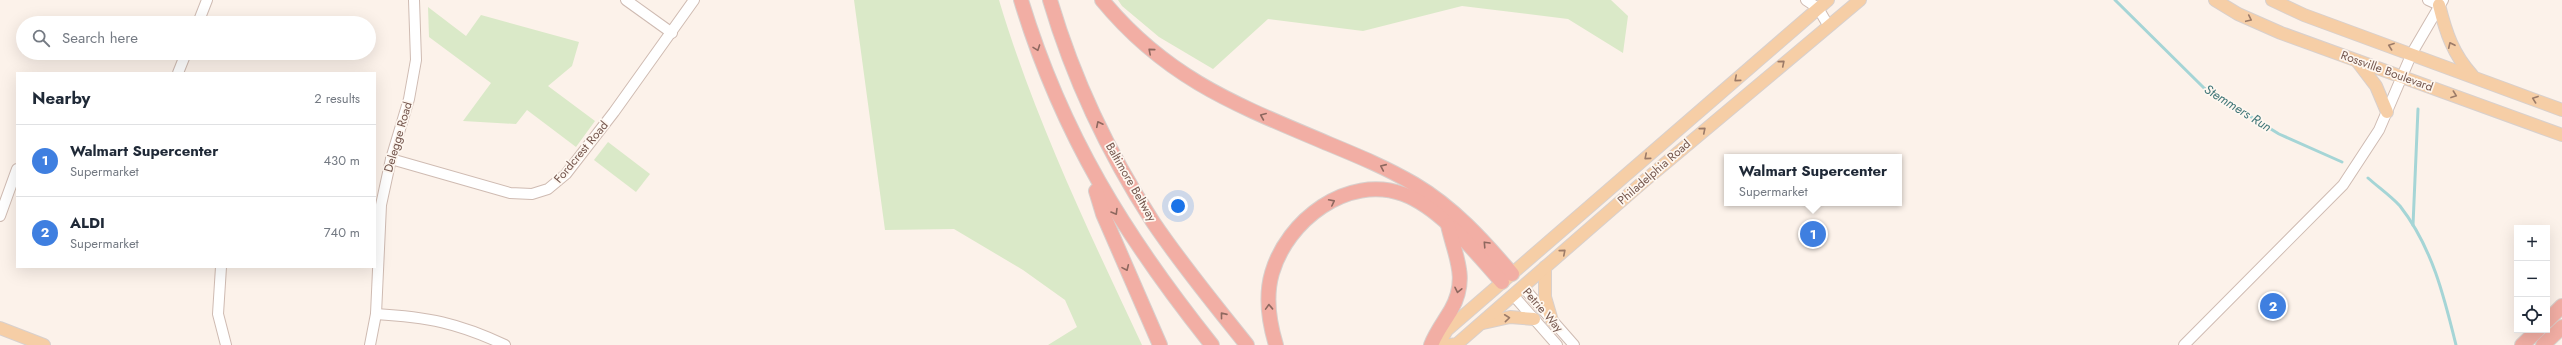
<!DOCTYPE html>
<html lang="en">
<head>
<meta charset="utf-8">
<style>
	body { margin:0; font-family:Jost,sans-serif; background:#f2f2f3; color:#1f2937 }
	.controls { position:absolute; right:12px; bottom:12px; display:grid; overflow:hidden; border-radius:0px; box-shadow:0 4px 16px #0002 }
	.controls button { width:36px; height:36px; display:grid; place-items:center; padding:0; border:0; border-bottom:1px solid #e0e1e3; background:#fff; color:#1f2937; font:20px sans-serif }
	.you { position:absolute; left:1178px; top:206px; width:14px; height:14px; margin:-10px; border:3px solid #fff; border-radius:50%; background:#1a73e8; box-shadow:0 0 0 6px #1a73e833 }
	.badge { display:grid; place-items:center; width:26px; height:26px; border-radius:50%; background:#df6355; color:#fff; font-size:13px; font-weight:700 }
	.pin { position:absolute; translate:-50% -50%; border:2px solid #fff; box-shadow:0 1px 4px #0006 }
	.popup { position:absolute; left:1724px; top:154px; width:178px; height:52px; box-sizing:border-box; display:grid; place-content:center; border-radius:0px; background:#fff; filter:drop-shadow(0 1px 3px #0005); font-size:13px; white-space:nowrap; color:#747a83 }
	.popup b { font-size:15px; color:#1f2937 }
	.popup::after { content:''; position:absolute; left:50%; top:100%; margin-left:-8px; border:8px solid transparent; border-top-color:#fff }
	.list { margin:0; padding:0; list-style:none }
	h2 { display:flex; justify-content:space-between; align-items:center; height:52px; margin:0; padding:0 16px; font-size:17px }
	h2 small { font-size:13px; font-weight:400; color:#747a83 }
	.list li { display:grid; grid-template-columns:26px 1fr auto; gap:12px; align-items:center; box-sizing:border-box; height:72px; padding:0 16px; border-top:1px solid #e0e1e3 }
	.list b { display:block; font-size:15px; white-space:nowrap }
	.list p { margin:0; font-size:13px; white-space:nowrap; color:#747a83 }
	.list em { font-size:13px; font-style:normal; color:#747a83 }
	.icon { flex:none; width:22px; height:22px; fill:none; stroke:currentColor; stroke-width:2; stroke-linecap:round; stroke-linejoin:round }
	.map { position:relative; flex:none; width:2562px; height:345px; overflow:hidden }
	.search { position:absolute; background:#fff; box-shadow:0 4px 16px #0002; left:16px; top:16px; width:360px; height:44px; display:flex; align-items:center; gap:10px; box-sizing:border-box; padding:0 14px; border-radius:22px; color:#747a83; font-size:15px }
	.panel { position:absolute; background:#fff; box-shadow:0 4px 16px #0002; left:16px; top:72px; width:360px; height:196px; border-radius:0px }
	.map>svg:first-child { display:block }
	.green { fill:#dae9c8 }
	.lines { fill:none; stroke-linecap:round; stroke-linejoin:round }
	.stream { stroke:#a5d5d6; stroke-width:3 }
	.minor-casing { stroke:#cfbbb2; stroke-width:12 }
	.major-casing { stroke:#d8d0cd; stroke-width:14 }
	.highway-casing { stroke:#d8d0cd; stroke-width:16 }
	.minor { stroke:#fff; stroke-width:10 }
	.major { stroke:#f6cea6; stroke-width:12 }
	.highway { stroke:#f2aea4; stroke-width:14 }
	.oneway { stroke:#9c7b68 }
	.oneway2 { stroke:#8e685f }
	.labels { text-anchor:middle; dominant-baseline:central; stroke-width:3.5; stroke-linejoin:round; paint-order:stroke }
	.street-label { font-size:12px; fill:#75574e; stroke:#fef7f0 }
	.water-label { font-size:13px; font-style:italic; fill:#427779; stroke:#fef7f0 }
</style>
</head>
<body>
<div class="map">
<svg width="2562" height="345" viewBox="0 0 2562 345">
	<rect width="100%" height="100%" fill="#fcf2ea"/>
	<g class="green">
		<path d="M 854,0 L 999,0 C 1035,120 1089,232 1142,345 L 1048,345 L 1077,327 L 1065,300 L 1023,270 L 954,229 L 885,230 Z"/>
		<path d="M 1118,0 L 1611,0 L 1628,16 L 1623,53 L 1568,19 L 1462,6 L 1363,31 L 1268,19 L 1213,69 L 1159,37 L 1122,6 Z"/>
		<path d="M 428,7 L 466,36 L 481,15 L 579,42 L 572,66 L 548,86 L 595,121 L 576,147 L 527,110 L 516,124 L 463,121 L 491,83 L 429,37 Z"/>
		<path d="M 608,142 L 650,174 L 636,192 L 594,160 Z"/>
	</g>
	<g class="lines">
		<g class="stream">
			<path d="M 2115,0 L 2204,88 L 2279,134 L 2342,162"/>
			<path d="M 2368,178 C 2378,187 2391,196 2400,206 C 2432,247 2444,296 2456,345"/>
			<path d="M 2413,225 L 2418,109"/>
		</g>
		<defs>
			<g id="minor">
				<path d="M 626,0 L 672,33"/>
				<path d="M 1806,0 L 1818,8 L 1828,25"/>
				<path d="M 2428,0 L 2439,5"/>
				<path d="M 198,23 L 207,0"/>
				<path d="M 178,73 L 186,53"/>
				<path d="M 391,159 L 510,193 L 532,194 L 548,189 L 566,174 L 614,112 L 694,0"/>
				<path d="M 0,216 L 17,169"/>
				<path d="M 221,267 L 218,314 L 226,345"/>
				<path d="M 1523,287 L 1574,345"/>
				<path d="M 1513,295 L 1557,345"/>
				<path d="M 376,314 C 428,317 458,323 505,345"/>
				<path d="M 370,345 L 376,314 L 381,205 L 391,159 L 409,99 L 416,60 L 414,0"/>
				<path d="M 2184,345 L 2343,185 L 2379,130 L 2412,53 L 2443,0"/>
			</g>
			<g id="major">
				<path d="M 2215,0 L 2238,14 L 2281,33 L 2562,135"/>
				<path d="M 2272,0 L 2304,15 L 2562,110"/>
				<path d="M 2439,5 C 2446,33 2453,54 2472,75"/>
				<path d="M 2357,61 L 2376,86 L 2387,112"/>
				<path d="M 1545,267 L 1545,297 L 1552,321"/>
				<path d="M 1483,323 L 1510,317 L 1534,319"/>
				<path d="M 0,328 L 44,345"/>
				<path d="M 1438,345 L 1447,330 L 1828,0"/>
				<path d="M 1450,345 L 1457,344 L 1643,182 L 1860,0"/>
			</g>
			<g id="highway">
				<path d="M 1021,0 C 1062,135 1125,236 1212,345"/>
				<path d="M 1050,0 C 1073,78 1109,154 1153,222 C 1182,265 1215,305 1247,345"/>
				<path d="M 1102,0 C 1167,79 1237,105 1329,144 C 1358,156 1387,168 1414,184 C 1453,207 1483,240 1512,274"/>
				<path d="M 1096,191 L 1103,214 L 1160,345"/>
				<path d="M 2547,321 L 2562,306"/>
				<path d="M 1276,345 C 1269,322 1265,297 1272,273 C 1287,221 1347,174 1403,194 C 1441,208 1476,253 1502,282"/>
				<path d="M 1431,345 C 1436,332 1444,322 1451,310 C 1469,278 1455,257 1448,225"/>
				<path d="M 2522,345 L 2538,330"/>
				<path d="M 2543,345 L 2562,327"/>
			</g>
		</defs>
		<use href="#minor" class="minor-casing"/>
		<use href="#major" class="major-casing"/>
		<use href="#highway" class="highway-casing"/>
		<use href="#minor" class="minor"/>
		<use href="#major" class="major"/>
		<use href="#highway" class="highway"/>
	</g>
	<defs><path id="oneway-chevron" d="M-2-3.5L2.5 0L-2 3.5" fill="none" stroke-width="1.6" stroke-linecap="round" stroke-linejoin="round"/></defs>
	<g class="oneway">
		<use href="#oneway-chevron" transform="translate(2249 19) rotate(25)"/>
		<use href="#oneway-chevron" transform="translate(2451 45) rotate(-115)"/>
		<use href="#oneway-chevron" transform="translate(2391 46) rotate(-160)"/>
		<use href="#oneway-chevron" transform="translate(1782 63) rotate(-40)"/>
		<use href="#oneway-chevron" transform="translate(1737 79) rotate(139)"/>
		<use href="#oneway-chevron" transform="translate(2454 95) rotate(20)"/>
		<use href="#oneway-chevron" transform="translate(2535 99) rotate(-160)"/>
		<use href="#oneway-chevron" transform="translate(1703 130) rotate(-40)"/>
		<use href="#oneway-chevron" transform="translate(1647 157) rotate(139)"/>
		<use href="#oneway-chevron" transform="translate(1563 252) rotate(-41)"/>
		<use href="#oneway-chevron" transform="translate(1507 318) rotate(-6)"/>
	</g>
	<g class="oneway2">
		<use href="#oneway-chevron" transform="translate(1037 48) rotate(70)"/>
		<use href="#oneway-chevron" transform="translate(1151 51) rotate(-139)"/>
		<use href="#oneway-chevron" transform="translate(1263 116) rotate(-157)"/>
		<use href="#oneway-chevron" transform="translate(1099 124) rotate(-116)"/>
		<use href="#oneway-chevron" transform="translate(1383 167) rotate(-156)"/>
		<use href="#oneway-chevron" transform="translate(1332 202) rotate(-27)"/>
		<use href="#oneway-chevron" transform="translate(1115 212) rotate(59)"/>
		<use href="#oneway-chevron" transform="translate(1486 244) rotate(-133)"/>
		<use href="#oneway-chevron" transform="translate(1126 268) rotate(66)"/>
		<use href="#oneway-chevron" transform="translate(1458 290) rotate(102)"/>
		<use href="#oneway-chevron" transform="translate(1269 307) rotate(-92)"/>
		<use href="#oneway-chevron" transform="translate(1223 315) rotate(-129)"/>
	</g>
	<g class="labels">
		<g class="street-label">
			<text transform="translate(2387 71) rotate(20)">Rossville Boulevard</text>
			<text transform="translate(398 137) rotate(-74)">Delegge Road</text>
			<text transform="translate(581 152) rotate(-50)">Fordcrest Road</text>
			<text transform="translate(1654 172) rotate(-41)">Philadelphia Road</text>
			<text transform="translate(1131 182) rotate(60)">Baltimore Beltway</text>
			<text transform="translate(1543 310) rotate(49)">Petrie Way</text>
		</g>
		<g class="water-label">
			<text transform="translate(2238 108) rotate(32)">Stemmers Run</text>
		</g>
	</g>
</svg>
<div class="controls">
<button>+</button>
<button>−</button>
<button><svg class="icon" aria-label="locate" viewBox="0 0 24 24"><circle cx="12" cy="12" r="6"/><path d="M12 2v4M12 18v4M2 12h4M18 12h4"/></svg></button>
</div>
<div class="you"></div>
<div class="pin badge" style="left:1813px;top:234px;background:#3f7fe0">1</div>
<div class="popup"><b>Walmart Supercenter</b>Supermarket</div>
<div class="pin badge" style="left:2273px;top:306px;background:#3f7fe0">2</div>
<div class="search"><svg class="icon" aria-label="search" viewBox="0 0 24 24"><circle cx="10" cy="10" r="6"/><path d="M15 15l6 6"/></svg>Search here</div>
<section class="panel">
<h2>Nearby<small>2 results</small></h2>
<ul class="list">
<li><span class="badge" style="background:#3f7fe0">1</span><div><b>Walmart Supercenter</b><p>Supermarket</p></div><em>430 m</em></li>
<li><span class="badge" style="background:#3f7fe0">2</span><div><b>ALDI</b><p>Supermarket</p></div><em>740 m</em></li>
</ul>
</section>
</div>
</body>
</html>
